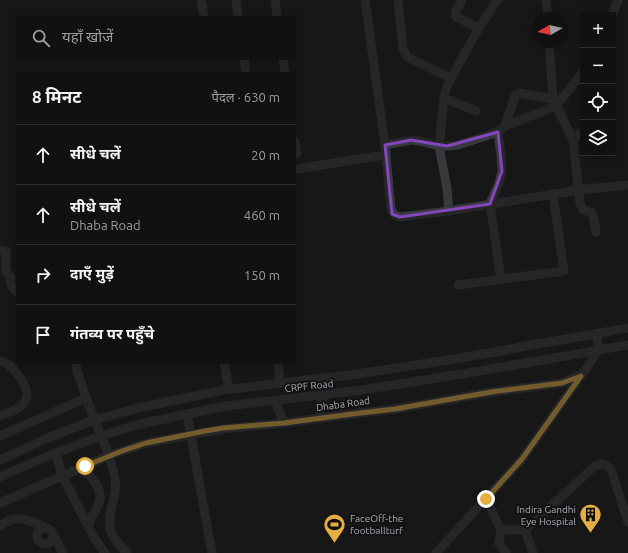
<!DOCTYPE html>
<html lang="hi">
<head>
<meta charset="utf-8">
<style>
	body { margin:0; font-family:Ubuntu,"Noto Sans Devanagari",sans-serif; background:#1a1a1b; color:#f1f3f6 }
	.controls { position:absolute; right:12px; top:12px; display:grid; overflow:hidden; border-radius:0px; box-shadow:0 2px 10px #0003 }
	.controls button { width:36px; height:36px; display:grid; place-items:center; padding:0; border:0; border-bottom:1px solid #303132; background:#111112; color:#f1f3f6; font:20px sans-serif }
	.compass { position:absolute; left:532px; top:12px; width:36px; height:36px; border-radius:50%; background:#111112; box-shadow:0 2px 10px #0003; rotate:261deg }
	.stop { position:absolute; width:12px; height:12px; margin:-9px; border:3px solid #e4ae43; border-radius:50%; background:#fff }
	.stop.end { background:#e4ae43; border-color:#fff; box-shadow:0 1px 4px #0008 }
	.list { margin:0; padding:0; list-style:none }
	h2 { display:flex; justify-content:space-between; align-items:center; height:52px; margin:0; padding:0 16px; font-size:17px }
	h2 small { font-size:13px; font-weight:400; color:#9c9d9f }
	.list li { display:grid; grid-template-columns:26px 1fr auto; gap:12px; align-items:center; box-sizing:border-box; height:60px; padding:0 16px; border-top:1px solid #303132 }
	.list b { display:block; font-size:15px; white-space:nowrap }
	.list p { margin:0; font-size:13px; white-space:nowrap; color:#9c9d9f }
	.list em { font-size:13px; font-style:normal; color:#9c9d9f }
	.icon { flex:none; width:22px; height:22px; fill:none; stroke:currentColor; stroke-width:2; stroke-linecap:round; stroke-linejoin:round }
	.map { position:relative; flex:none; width:628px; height:553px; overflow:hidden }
	.search { position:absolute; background:#111112; box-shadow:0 2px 10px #0003; left:16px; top:16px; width:280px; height:44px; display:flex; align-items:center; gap:10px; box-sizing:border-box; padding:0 14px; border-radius:0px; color:#9c9d9f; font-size:15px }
	.panel { position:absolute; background:#111112; box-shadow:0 2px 10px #0003; left:16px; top:72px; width:280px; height:292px; border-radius:0px }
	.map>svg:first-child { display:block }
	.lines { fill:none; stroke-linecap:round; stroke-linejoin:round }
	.minor { stroke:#38393d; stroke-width:9 }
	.route { stroke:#e4ae43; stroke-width:5 }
	.marked { fill:none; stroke:#8446bd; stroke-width:3; stroke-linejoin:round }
	.labels { text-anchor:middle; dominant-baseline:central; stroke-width:4; stroke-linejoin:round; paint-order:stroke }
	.street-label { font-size:10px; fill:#aaaeb7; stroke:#121213 }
	.poi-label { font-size:10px; fill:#aaaeb7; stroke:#121213; text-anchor:end }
</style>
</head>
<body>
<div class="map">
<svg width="628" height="553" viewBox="0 0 628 553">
	<rect width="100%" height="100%" fill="#171718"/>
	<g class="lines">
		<g class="minor">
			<path d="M 201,0 L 204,17"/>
			<path d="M 236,0 L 238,17"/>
			<path d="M 275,0 L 277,17"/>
			<path d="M 365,0 L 385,145 L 391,209 C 393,214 395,216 400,217 L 449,211 L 578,190 L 628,185"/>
			<path d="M 398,0 L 403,48 L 407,57 L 451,78"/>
			<path d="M 462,0 C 460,6 453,10 456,17 L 479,28"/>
			<path d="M 546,0 L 548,18"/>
			<path d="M 612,15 L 618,0"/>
			<path d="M 549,42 L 553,99"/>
			<path d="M 244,59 L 246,73"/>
			<path d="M 283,59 L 285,73"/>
			<path d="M 444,98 L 476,111"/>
			<path d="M 505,126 L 515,96 L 517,94 L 520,93 L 553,99 L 573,140 L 580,203 L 583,210 L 591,212 L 593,215 L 596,232"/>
			<path d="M 498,132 L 501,155 L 502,171 L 499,183 L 490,204 L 501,280"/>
			<path d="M 573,140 L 583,130"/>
			<path d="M 295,141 L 297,153 L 295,155"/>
			<path d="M 385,145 L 411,140 L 419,141 L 439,146 L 447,146 L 458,145 L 498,132 L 505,126 L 556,106 L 583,72"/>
			<path d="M 295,169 L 386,155"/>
			<path d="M 449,211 L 447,188 L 439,146 L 444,98 L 446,89 L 451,78 L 479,28 L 494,5 L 498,0"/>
			<path d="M 0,250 L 6,251 L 6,271 L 11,277 L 10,283 L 17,293"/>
			<path d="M 458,285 L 564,271 L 553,194"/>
			<path d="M 0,361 C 3,362 6,363 9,365 C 15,370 27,386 27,394 C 27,398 25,402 22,405 C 17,410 7,413 0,416"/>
			<path d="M 76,363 L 77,371 C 83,388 88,405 95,421 C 102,439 112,459 115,479 C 117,489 114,497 112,506 C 106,529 111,537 127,553"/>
			<path d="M 224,363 L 229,389"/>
			<path d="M 278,363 L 280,383"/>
			<path d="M 275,400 L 284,423"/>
			<path d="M 187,414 L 212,553"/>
			<path d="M 319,419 L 323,395"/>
			<path d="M 0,436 L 86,398"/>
			<path d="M 55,453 L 58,461 L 62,475 L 89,528"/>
			<path d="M 0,460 L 48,438 L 94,420 L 138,408 L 223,390 L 358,374 L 460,358 L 628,328"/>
			<path d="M 80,468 C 92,476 105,491 98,506 C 95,513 89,519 89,526 C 90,534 100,546 105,553"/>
			<path d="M 0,477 L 55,453 L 101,436 L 140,424 L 226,406 L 362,390 L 463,374 L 628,345"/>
			<path d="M 486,499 L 501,530 L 499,544 L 506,553"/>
			<path d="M 0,503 L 108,456 L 146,443 L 223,429 L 284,423 L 360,413 L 395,409 L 491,392 L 562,383 L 581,375"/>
			<path d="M 0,526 C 15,514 29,519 44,527"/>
			<circle cx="45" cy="536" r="8"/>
			<path d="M 501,530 L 525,530 L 596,465 C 602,464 606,464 611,469 L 628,522"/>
			<path d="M 525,530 L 533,553"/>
			<path d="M 53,535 L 56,539 L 63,553"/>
			<path d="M 436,553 L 522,459 L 599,350 L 596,334"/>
		</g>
	</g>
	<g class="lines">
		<path class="route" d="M 85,466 L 122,451 L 146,443 L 205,431 L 223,428 L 284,423 L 360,413 L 395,409 L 491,392 L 562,383 L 581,376 L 522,459 L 486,499"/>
	</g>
	<path d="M0 0H628V553H0ZM 498,132 L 502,171 L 490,204 L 400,217 L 392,214 L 385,145 L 411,140 L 447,146 Z" fill="#171718" fill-opacity=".55" fill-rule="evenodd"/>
	<path class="marked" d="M 498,132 L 502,171 L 490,204 L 400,217 L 392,214 L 385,145 L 411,140 L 447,146 Z"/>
	<defs>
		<symbol id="building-pin" viewBox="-11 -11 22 30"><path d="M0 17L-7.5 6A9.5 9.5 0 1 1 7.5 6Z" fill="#e4ae43" stroke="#121213"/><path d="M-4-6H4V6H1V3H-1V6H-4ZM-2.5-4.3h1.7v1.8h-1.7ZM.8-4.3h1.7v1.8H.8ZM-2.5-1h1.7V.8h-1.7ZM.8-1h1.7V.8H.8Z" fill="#111"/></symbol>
		<symbol id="stadium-pin" viewBox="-11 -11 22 30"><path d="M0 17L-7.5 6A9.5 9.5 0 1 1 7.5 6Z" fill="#e4ae43" stroke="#121213"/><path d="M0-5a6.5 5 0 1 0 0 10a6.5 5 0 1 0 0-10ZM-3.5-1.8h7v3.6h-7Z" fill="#111"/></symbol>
	</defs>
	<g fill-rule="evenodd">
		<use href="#building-pin" x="578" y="502" width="25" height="34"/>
		<use href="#stadium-pin" x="322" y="512" width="25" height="34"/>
	</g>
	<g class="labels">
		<g class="street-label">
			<text transform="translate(309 386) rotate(-6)">CRPF Road</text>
			<text transform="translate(343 404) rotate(-8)">Dhaba Road</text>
		</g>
		<g class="poi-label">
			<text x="576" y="509">Indira Gandhi<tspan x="576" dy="12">Eye Hospital</tspan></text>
			<text x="350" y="518" text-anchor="start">FaceOff-the<tspan x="350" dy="12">footballturf</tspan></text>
		</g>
	</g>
</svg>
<div class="controls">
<button>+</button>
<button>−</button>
<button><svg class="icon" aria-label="locate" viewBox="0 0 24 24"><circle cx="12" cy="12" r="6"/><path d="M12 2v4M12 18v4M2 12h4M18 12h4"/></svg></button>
<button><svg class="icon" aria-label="layers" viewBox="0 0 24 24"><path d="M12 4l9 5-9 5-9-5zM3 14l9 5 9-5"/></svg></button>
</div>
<svg class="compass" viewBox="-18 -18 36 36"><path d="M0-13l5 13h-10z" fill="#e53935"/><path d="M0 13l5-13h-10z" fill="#9c9d9f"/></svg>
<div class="stop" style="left:85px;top:466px"></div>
<div class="stop end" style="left:486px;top:499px"></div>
<div class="search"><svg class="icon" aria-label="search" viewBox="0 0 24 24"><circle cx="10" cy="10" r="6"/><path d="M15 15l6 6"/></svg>यहाँ खोजें</div>
<section class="panel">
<h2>8 मिनट<small>पैदल · 630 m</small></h2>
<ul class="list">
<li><svg class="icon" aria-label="ahead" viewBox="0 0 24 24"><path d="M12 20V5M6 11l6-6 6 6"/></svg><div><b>सीधे चलें</b></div><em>20 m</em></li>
<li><svg class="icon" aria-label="ahead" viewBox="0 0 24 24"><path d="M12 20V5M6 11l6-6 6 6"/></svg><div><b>सीधे चलें</b><p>Dhaba Road</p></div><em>460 m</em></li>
<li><svg class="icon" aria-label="right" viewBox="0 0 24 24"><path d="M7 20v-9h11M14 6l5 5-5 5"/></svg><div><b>दाएँ मुड़ें</b></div><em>150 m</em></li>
<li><svg class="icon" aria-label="arrive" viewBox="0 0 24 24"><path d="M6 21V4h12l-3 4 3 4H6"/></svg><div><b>गंतव्य पर पहुँचे</b></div></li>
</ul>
</section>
</div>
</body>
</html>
